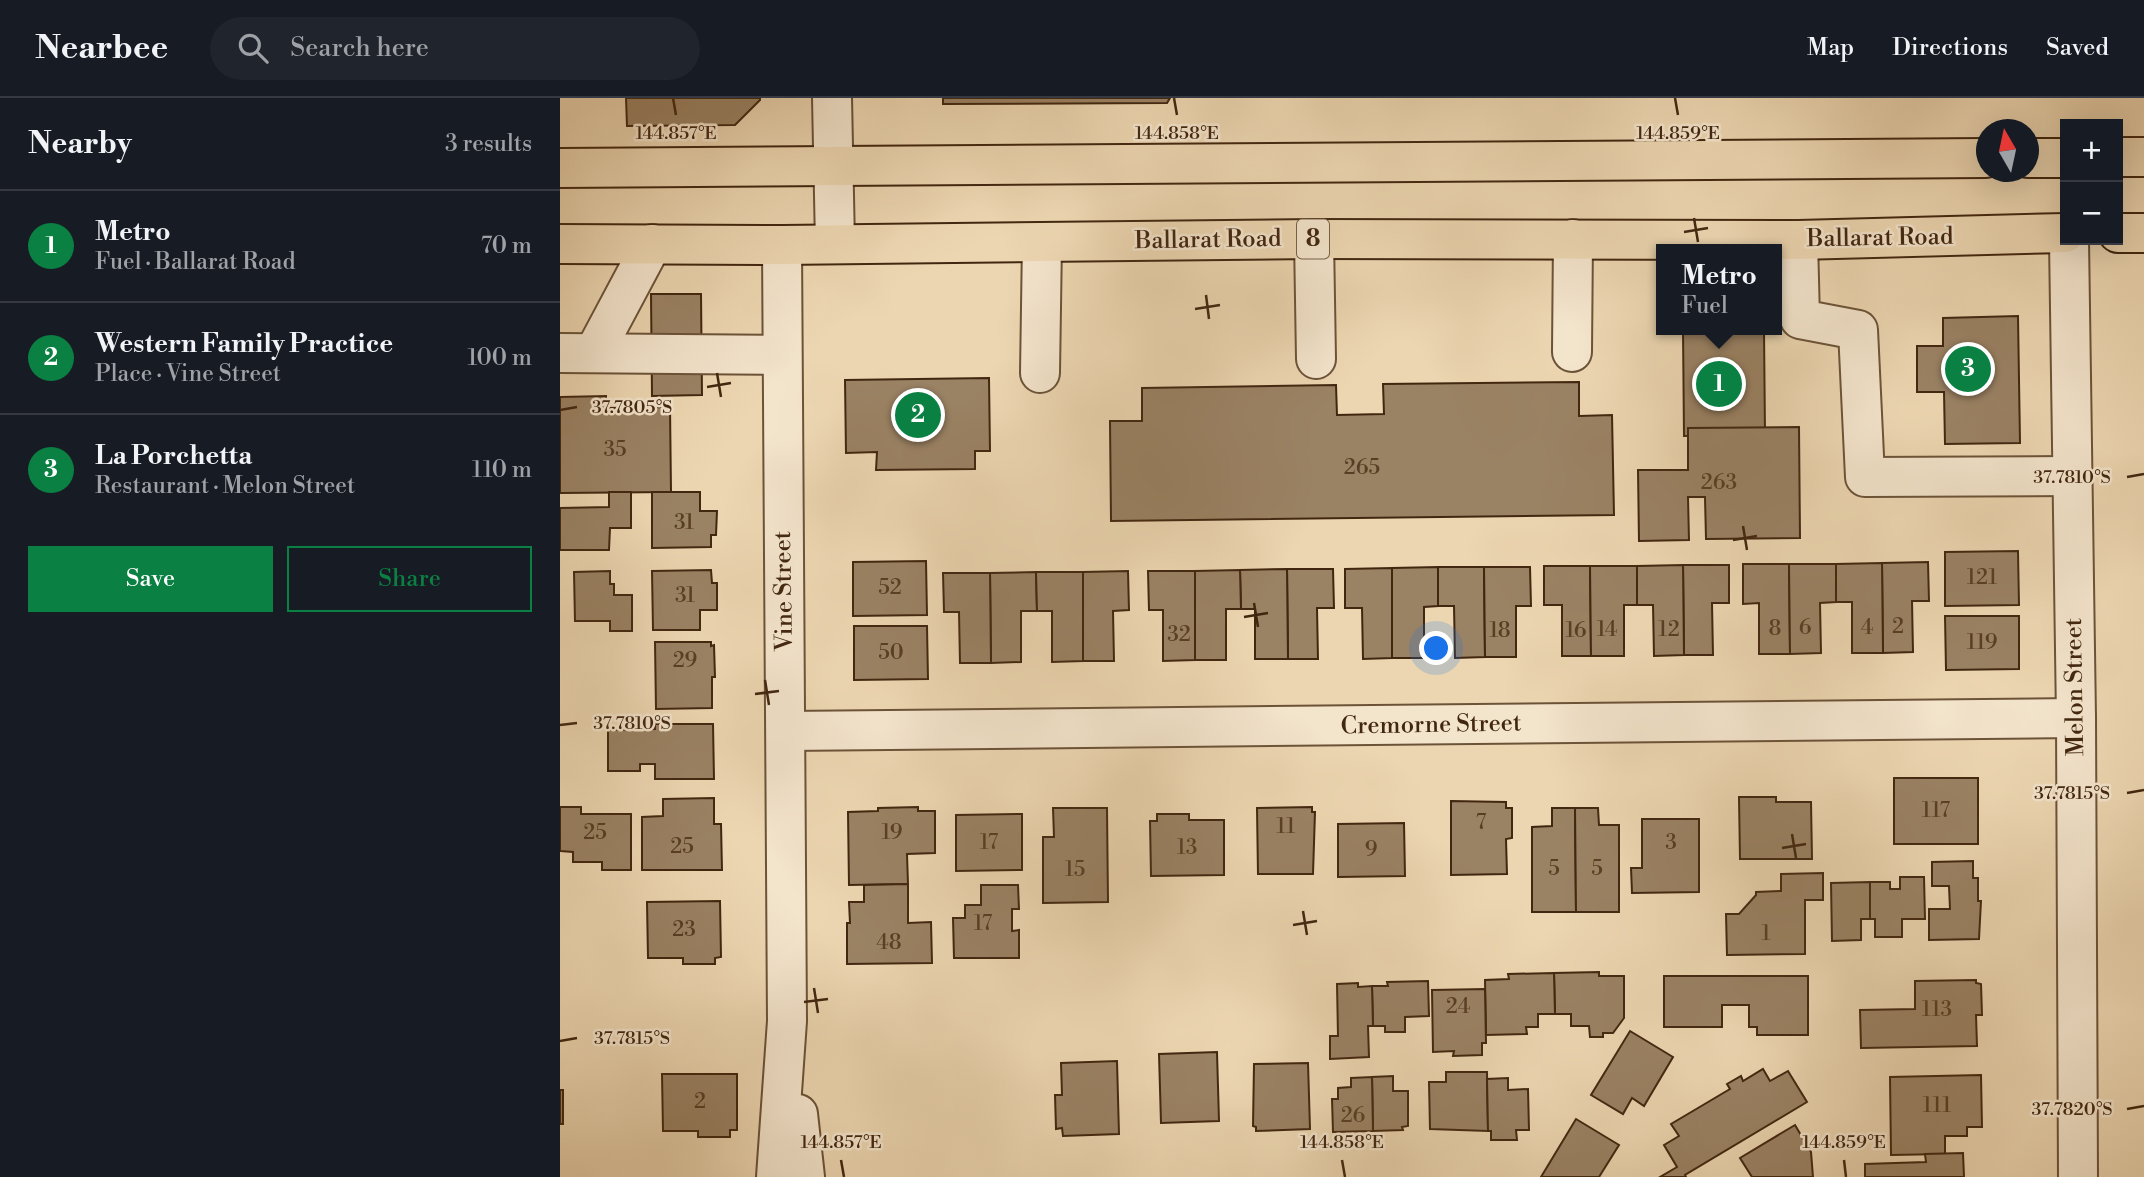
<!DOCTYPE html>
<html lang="en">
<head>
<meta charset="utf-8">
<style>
	body { margin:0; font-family:"Libre Bodoni",serif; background:#20242c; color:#f1f3f6 }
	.controls { position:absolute; right:21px; top:21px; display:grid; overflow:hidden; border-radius:0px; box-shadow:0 7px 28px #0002 }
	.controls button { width:63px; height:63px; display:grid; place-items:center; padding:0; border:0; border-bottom:2px solid #363941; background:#171b24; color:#f1f3f6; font:35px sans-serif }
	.compass { position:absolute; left:1416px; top:21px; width:63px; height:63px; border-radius:50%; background:#171b24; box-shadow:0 7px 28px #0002; rotate:351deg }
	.you { position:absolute; left:877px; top:551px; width:24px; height:24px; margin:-18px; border:5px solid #fff; border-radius:50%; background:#1a73e8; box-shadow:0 0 0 10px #1a73e833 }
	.badge { display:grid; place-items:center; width:46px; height:46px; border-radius:50%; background:#0b8043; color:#fff; font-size:23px; font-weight:700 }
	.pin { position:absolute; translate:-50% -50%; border:4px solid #fff; box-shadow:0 2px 7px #0006 }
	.popup { position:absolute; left:1096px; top:146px; width:126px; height:91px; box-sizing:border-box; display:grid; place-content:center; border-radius:0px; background:#171b24; filter:drop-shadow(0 2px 5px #0005); font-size:23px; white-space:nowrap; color:#9ea1a6 }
	.popup b { font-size:26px; color:#f1f3f6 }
	.popup::after { content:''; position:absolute; left:50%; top:100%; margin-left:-14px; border:14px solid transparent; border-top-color:#171b24 }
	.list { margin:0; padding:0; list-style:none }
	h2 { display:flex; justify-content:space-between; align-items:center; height:91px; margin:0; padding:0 28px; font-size:30px }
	h2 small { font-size:23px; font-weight:400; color:#9ea1a6 }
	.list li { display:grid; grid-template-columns:46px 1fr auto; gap:21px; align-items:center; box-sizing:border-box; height:112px; padding:0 28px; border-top:2px solid #363941 }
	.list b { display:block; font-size:26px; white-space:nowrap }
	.list p { margin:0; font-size:23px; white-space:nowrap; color:#9ea1a6 }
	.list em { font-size:23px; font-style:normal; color:#9ea1a6 }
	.actions { display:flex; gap:14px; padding:21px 28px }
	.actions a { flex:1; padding:16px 0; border:2px solid #0b8043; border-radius:0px; text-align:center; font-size:24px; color:#0b8043 }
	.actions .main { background:#0b8043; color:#fff }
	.icon { flex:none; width:38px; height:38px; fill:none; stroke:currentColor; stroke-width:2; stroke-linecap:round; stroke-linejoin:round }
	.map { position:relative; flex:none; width:1584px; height:1079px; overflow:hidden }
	header { display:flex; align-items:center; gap:42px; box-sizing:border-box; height:98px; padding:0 35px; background:#171b24; border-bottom:2px solid #363941 }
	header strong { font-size:33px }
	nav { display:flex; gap:38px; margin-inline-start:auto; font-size:24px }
	.search { width:490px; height:63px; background:#20242c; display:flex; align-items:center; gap:18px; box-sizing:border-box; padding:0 24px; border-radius:38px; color:#9ea1a6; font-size:26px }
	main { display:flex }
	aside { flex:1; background:#171b24 }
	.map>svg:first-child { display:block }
	.building { fill:#9a8264; stroke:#422710; stroke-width:2 }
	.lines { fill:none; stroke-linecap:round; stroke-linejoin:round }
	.minor-casing { stroke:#6c5338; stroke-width:42 }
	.highway-casing { stroke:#422710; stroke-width:42 }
	.minor { stroke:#f3e4cc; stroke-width:38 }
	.highway { stroke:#ecd6b1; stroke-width:38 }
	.ticks { fill:none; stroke:#422710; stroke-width:2.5 }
	.labels { text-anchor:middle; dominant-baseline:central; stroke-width:5; stroke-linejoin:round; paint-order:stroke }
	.number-label { font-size:21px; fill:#583e25 }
	.shield { fill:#f3e4cc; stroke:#776048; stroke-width:2 }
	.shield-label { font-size:23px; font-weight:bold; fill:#422710 }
	.street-label { font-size:24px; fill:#422710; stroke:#f3e4cc }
	.ticks-label { font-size:18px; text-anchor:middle; fill:#422710; stroke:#f3e4cc; stroke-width:5; stroke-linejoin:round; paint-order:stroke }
</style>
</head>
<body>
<header>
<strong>Nearbee</strong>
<div class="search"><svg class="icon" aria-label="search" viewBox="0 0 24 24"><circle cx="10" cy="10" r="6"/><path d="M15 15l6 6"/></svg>Search here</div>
<nav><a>Map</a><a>Directions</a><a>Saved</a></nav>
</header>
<main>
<aside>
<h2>Nearby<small>3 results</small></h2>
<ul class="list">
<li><span class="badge">1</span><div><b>Metro</b><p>Fuel · Ballarat Road</p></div><em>70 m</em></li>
<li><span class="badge">2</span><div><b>Western Family Practice</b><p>Place · Vine Street</p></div><em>100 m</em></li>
<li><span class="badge">3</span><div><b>La Porchetta</b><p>Restaurant · Melon Street</p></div><em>110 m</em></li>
</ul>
<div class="actions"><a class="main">Save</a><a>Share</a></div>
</aside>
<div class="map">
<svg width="1584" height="1079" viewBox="0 0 1584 1079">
	<rect width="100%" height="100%" fill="#ecd6b1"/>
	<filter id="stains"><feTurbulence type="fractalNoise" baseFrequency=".00286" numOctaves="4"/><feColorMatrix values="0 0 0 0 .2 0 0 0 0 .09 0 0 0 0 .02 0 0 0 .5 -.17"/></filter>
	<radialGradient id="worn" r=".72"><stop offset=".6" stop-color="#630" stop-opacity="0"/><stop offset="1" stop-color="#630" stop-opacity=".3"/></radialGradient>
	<g class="building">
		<path d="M 66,0 L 200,0 L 200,2 L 175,27 L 67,28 Z"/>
		<path d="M 383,0 L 610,0 L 607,5 L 383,6 Z"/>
		<path d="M 91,196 L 141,196 L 142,297 L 92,298 Z"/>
		<path d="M 1458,218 L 1460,345 L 1385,346 L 1384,294 L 1357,294 L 1357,248 L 1383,248 L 1383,220 Z"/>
		<path d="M 1123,232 L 1204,232 L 1205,337 L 1124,338 Z"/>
		<path d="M 429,280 L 430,353 L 415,353 L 415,371 L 316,372 L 317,354 L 286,355 L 285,282 Z"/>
		<path d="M 1019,284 L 1019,318 L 1052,317 L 1054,417 L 551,423 L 550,323 L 582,323 L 582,290 L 776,287 L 777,317 L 824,316 L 823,286 Z"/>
		<path d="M 46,298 L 46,310 L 110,309 L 111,394 L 0,395 L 0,299 Z"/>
		<path d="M 1239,329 L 1240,440 L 1146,441 L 1145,399 L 1128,399 L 1129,442 L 1079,443 L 1078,372 L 1128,372 L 1128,330 Z"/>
		<path d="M 49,394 L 71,394 L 71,430 L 50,430 L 49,452 L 0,452 L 0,410 L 49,409 Z"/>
		<path d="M 92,394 L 140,394 L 140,413 L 157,413 L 156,437 L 151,437 L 151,449 L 92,450 Z"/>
		<path d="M 1458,453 L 1459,507 L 1385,508 L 1385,454 Z"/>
		<path d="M 366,463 L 367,517 L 293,518 L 293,464 Z"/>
		<path d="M 1368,464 L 1369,503 L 1352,503 L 1353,554 L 1323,555 L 1322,465 Z"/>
		<path d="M 1322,465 L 1323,555 L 1292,555 L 1292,504 L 1276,504 L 1276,466 Z"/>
		<path d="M 1183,466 L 1229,466 L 1230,556 L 1199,556 L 1199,505 L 1183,506 Z"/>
		<path d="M 1229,466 L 1276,466 L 1276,504 L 1260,505 L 1261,555 L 1230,556 Z"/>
		<path d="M 1123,467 L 1169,467 L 1169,505 L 1152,505 L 1153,557 L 1124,557 Z"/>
		<path d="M 1123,467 L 1124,557 L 1094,558 L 1093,507 L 1077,507 L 1077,468 Z"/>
		<path d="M 984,468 L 1030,468 L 1031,558 L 1002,558 L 1002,507 L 984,507 Z"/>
		<path d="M 1030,468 L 1077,468 L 1077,507 L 1064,507 L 1064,558 L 1031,558 Z"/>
		<path d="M 878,469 L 924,469 L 925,559 L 895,560 L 894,508 L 878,508 Z"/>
		<path d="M 878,469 L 878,508 L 864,509 L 864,560 L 832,560 L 832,470 Z"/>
		<path d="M 924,469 L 970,469 L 971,508 L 956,508 L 956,559 L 925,559 Z"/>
		<path d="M 832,470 L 832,560 L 803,561 L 802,510 L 785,510 L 785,471 Z"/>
		<path d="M 727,471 L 773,471 L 774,510 L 757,510 L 758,561 L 728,561 Z"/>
		<path d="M 727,471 L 728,561 L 695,561 L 695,511 L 681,511 L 680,472 Z"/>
		<path d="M 151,472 L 152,485 L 157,485 L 157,512 L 140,512 L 140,532 L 93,532 L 92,473 Z"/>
		<path d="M 680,472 L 681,511 L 666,511 L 666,562 L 635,562 L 635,473 Z"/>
		<path d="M 50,473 L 50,486 L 54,486 L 54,497 L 72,497 L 72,533 L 50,533 L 50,523 L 15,523 L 14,474 Z"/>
		<path d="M 568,473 L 569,512 L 553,513 L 554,563 L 523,563 L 523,474 Z"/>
		<path d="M 588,473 L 635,473 L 635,562 L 603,563 L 603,512 L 589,512 Z"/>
		<path d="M 476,474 L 477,513 L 461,513 L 461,564 L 431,565 L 430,475 Z"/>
		<path d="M 476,474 L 523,474 L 523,563 L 492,564 L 492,513 L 477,513 Z"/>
		<path d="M 383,475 L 430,475 L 431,565 L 400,565 L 399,514 L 384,514 Z"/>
		<path d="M 1385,518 L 1459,518 L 1459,571 L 1386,572 Z"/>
		<path d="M 294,528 L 367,528 L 368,581 L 294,582 Z"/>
		<path d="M 95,544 L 151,544 L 151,548 L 154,547 L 155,579 L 152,579 L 152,610 L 96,611 Z"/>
		<path d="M 95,626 L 153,626 L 154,681 L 95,681 L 95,666 L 80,666 L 80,673 L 48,673 L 48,632 L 95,631 Z"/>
		<rect x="1334" y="680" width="84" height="66"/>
		<path d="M 1179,699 L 1216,699 L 1216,704 L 1251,704 L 1252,761 L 1180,761 Z"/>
		<path d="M 154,700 L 154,726 L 161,726 L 162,772 L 82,772 L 82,719 L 103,718 L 103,701 Z"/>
		<path d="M 891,703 L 946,704 L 946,710 L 952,710 L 952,740 L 946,741 L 947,776 L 891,777 Z"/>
		<path d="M 0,709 L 21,709 L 21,716 L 71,716 L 71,772 L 42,772 L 42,764 L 13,764 L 13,754 L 0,753 Z"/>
		<path d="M 358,709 L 358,713 L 375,713 L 375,755 L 347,756 L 348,786 L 289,787 L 288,714 L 318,713 L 318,710 Z"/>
		<path d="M 752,709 L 752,714 L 755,714 L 753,776 L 698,776 L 697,710 Z"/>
		<path d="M 493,710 L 547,710 L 548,804 L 483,805 L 483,739 L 494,739 Z"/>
		<path d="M 992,710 L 1015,710 L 1016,814 L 972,814 L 972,729 L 992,728 Z"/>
		<path d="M 1015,710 L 1038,710 L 1039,727 L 1059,727 L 1059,814 L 1016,814 Z"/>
		<path d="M 462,716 L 462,772 L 396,773 L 396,717 Z"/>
		<path d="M 597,716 L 629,716 L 629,722 L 664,722 L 664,777 L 591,778 L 590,723 L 597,723 Z"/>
		<path d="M 1082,721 L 1139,721 L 1139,794 L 1072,795 L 1071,770 L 1082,770 Z"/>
		<path d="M 844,725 L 845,778 L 778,779 L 778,726 Z"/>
		<path d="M 1413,763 L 1413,780 L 1418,780 L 1418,803 L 1421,803 L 1419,841 L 1369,842 L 1369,811 L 1390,811 L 1389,788 L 1372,788 L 1372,764 Z"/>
		<path d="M 1263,775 L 1263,802 L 1245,802 L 1245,856 L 1167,857 L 1166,816 L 1179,816 L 1196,797 L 1196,794 L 1221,793 L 1221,776 Z"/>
		<path d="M 1340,779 L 1364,779 L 1365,821 L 1342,821 L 1342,839 L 1315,839 L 1315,821 L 1310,821 L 1310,784 L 1330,784 L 1330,791 L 1340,791 Z"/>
		<path d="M 1310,784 L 1310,821 L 1301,821 L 1301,842 L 1272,843 L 1271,785 Z"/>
		<path d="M 348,786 L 348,825 L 371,824 L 372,865 L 287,866 L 287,825 L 290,825 L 289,804 L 304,804 L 304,787 Z"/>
		<path d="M 421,787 L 458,787 L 459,811 L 452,811 L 452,833 L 459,832 L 459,860 L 394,860 L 393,820 L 405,820 L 405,807 L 421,807 Z"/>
		<path d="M 160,803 L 161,859 L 155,860 L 155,866 L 123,866 L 123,860 L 88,860 L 87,804 Z"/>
		<path d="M 1039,874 L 1039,878 L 1064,878 L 1064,920 L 1053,935 L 1043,935 L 1043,939 L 1030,939 L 1029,928 L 1011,928 L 1011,916 L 995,916 L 994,875 Z"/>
		<path d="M 994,875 L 995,916 L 978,916 L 978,929 L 966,929 L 967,936 L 926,937 L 925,882 L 949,881 L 948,876 Z"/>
		<path d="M 1104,878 L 1248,878 L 1248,937 L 1197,937 L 1197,929 L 1189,929 L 1189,907 L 1162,907 L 1162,929 L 1104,929 Z"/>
		<path d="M 1416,882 L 1416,885 L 1421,886 L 1422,917 L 1416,917 L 1417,948 L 1301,950 L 1300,912 L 1355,911 L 1355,883 Z"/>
		<path d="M 868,883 L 869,918 L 845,919 L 845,934 L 825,934 L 825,928 L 813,928 L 812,888 L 828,888 L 827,884 Z"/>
		<path d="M 798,885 L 798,889 L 812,888 L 813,928 L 808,928 L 809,959 L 770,961 L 770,938 L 778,938 L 777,886 Z"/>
		<path d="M 925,891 L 926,945 L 922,945 L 922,957 L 893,958 L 894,953 L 873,954 L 872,892 Z"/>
		<path d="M 1070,933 L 1113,959 L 1084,1008 L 1072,1000 L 1063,1016 L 1031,997 Z"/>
		<path d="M 657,954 L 659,1023 L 601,1025 L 599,956 Z"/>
		<path d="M 557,963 L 559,1036 L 503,1038 L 502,1030 L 496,1031 L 495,997 L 502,997 L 501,965 Z"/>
		<path d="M 748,965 L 750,1031 L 696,1033 L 696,1029 L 693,1028 L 694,966 Z"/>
		<path d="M 1203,971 L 1210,983 L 1228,973 L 1247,1004 L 1125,1077 L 1126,1079 L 1100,1079 L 1117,1069 L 1104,1047 L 1119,1038 L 1111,1026 L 1170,991 L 1167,986 L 1181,978 L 1183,983 Z"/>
		<path d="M 886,974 L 927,974 L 928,1033 L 870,1031 L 869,984 L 886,984 Z"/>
		<path d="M 102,976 L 177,976 L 177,1032 L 170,1032 L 170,1039 L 138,1039 L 138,1033 L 103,1033 Z"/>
		<path d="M 1421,977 L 1422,1029 L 1407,1029 L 1407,1038 L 1385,1038 L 1385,1056 L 1331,1057 L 1330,979 Z"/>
		<path d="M 833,978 L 833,993 L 848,993 L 848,1028 L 842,1029 L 843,1032 L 813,1033 L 812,979 Z"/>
		<path d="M 812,979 L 813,1033 L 773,1034 L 772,1001 L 778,1001 L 778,990 L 791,989 L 791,980 Z"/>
		<path d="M 948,980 L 948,992 L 968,991 L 969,1032 L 956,1032 L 957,1042 L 931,1042 L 931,1033 L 928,1033 L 927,981 Z"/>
		<rect x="0" y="992" width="3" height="34"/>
		<path d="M 1016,1021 L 1059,1047 L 1039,1079 L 981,1079 Z"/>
		<path d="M 1235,1027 L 1251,1054 L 1253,1079 L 1192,1079 L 1180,1060 Z"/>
		<path d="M 1403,1055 L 1404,1079 L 1305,1079 L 1305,1066 L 1366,1064 L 1365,1056 Z"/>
	</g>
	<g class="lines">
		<defs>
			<g id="minor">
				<path d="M 272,0 L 275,146"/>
				<path d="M 754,141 L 756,261"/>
				<path d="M 1238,142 L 1240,221 L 1298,232 L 1305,379 L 1512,378"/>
				<path d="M 1509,142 L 1516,620 L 1518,1079"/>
				<path d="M 1012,254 L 1013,141"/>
				<path d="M 0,255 L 221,257"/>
				<path d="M 34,255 L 92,146"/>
				<path d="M 480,275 L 482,144"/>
				<path d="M 226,633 L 1516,620"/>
				<path d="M 238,1016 L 245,1079"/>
				<path d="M 216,1079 L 227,923 L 222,147"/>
			</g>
			<g id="highway">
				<path d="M 1558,59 L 1584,59"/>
				<path d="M 1468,60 L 1505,60"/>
				<path d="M 0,70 L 1426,60"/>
				<path d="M 1558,135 L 1584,135"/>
				<path d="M 0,146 L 222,147 L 754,141 L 1238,142 L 1505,135"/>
			</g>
		</defs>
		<use href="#minor" class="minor-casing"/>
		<use href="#highway" class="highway-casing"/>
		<use href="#minor" class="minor"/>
		<use href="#highway" class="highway"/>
	</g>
	<path class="ticks" d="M 113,0 L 116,17M 614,0 L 617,17M 1115,0 L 1118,17M 1134,120 L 1138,144M 1124,134 L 1148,130M 646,197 L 649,221M 635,211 L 660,207M 157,275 L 161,299M 147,289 L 171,285M 0,312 L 17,309M 1567,379 L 1584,376M 1183,428 L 1187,452M 1173,442 L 1197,438M 694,505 L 698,529M 684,519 L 708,515M 205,582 L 209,607M 195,596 L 219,593M 0,627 L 17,625M 1567,695 L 1584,692M 1232,736 L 1236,760M 1222,750 L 1246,746M 743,813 L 747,837M 733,827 L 757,823M 254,890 L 258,915M 244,904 L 268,901M 0,943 L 17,940M 1567,1011 L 1584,1008M 281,1062 L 284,1079M 782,1062 L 785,1079M 1284,1062 L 1286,1079"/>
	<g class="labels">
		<g class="number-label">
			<text x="55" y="352">35</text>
			<text x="802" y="370">265</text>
			<text x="1159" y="385">263</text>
			<text x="124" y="425">31</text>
			<text x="1422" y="480">121</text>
			<text x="330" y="490">52</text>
			<text x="125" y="498">31</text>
			<text x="1338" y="529">2</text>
			<text x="1245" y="530">6</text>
			<text x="1307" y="530">4</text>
			<text x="1215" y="531">8</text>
			<text x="1047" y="532">14</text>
			<text x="1109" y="532">12</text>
			<text x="940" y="533">18</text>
			<text x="1016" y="533">16</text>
			<text x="619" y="537">32</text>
			<text x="1422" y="545">119</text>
			<text x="331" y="555">50</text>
			<text x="125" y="563">29</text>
			<text x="1376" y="713">117</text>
			<text x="921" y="725">7</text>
			<text x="726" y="729">11</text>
			<text x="35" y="735">25</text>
			<text x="332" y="735">19</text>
			<text x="429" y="745">17</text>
			<text x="1111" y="745">3</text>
			<text x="122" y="749">25</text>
			<text x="627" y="750">13</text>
			<text x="811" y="752">9</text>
			<text x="994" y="771">5</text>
			<text x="1037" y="771">5</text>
			<text x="515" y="772">15</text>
			<text x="423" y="826">17</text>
			<text x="124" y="832">23</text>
			<text x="1206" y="836">1</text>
			<text x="329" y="845">48</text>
			<text x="898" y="909">24</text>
			<text x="1377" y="912">113</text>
			<text x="140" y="1004">2</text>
			<text x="1377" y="1008">111</text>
			<text x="793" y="1018">26</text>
		</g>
		<rect class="shield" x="737" y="121.5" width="32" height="39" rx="5"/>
		<g class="shield-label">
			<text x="753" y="141">8</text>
		</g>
		<g class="street-label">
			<text transform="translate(1320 140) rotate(-1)">Ballarat Road</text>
			<text transform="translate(648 142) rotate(-1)">Ballarat Road</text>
			<text transform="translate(224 493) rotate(-91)">Vine Street</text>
			<text transform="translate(1515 589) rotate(-91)">Melon Street</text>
			<text transform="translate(871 627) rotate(-1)">Cremorne Street</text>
		</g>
	</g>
	<g class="ticks-label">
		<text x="116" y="41">144.857°E</text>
		<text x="617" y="41">144.858°E</text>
		<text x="1118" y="41">144.859°E</text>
		<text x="72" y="315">37.7805°S</text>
		<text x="1512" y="385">37.7810°S</text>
		<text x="72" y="631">37.7810°S</text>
		<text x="1512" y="701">37.7815°S</text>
		<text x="72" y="946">37.7815°S</text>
		<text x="1512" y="1017">37.7820°S</text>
		<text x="281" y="1050">144.857°E</text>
		<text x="782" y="1050">144.858°E</text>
		<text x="1284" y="1050">144.859°E</text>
	</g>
	<rect width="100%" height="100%" filter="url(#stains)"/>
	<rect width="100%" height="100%" fill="url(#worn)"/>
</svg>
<div class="controls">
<button>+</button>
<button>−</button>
</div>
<svg class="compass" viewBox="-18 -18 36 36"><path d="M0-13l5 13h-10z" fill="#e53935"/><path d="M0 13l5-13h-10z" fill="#9ea1a6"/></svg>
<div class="you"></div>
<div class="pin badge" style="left:1159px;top:286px">1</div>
<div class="popup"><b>Metro</b>Fuel</div>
<div class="pin badge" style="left:358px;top:317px">2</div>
<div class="pin badge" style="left:1408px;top:271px">3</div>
</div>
</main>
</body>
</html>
